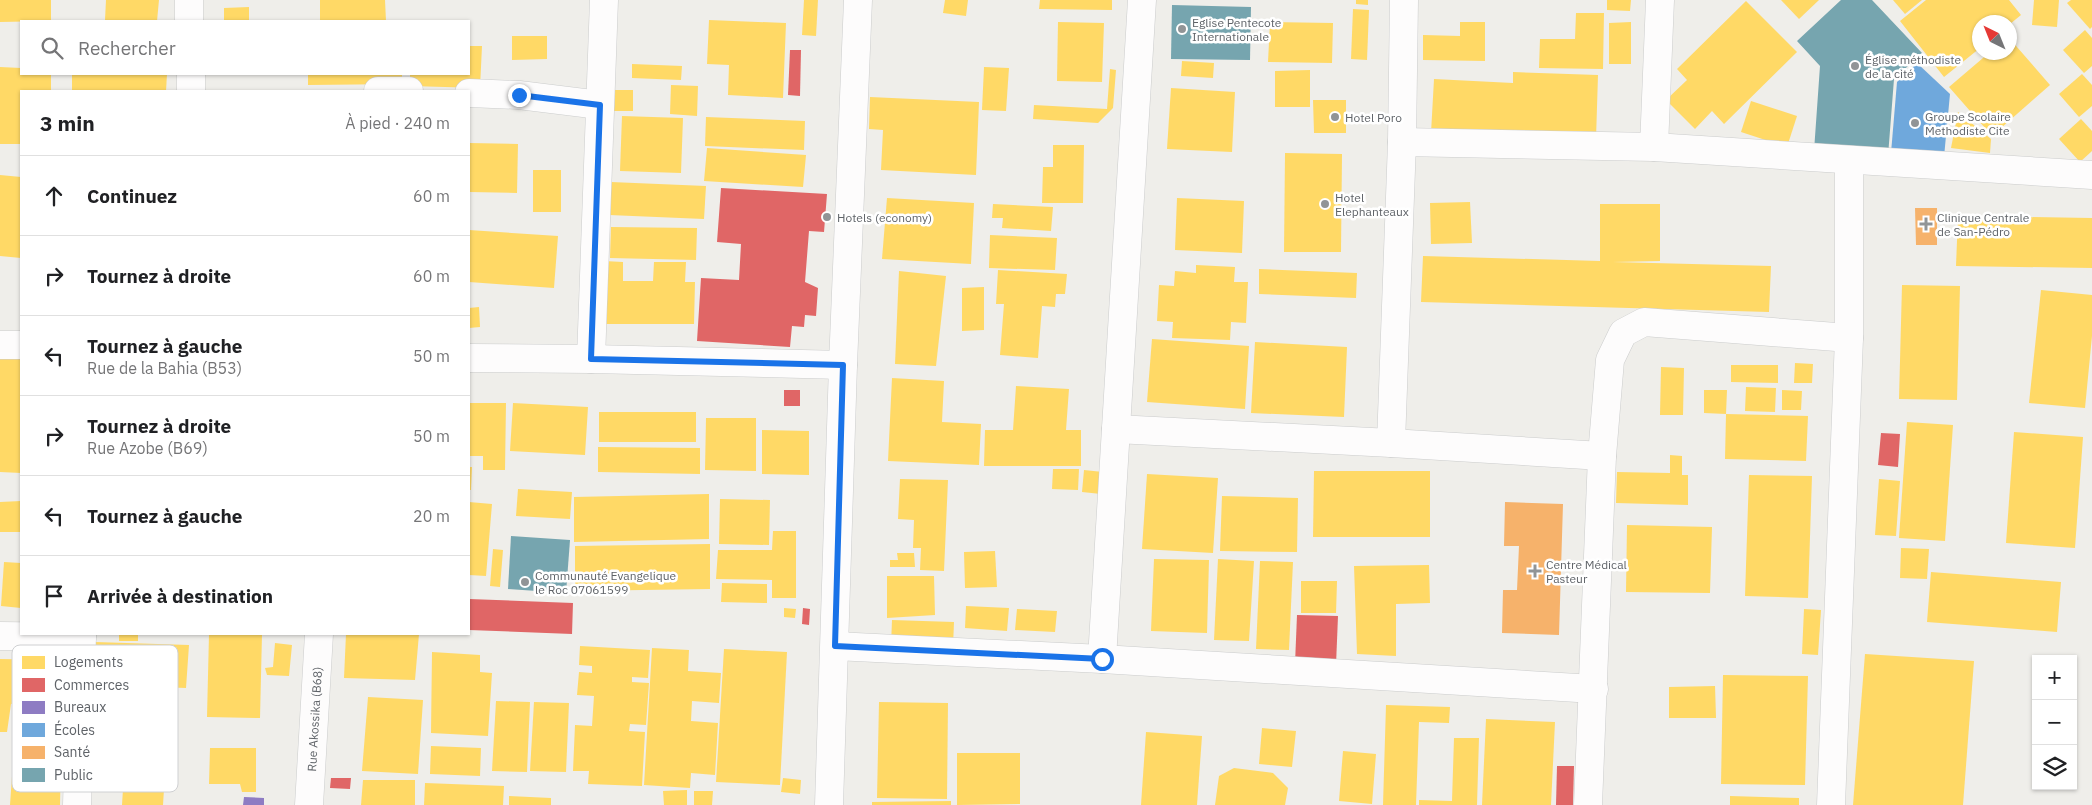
<!DOCTYPE html>
<html lang="fr">
<head>
<meta charset="utf-8">
<style>
	body { margin:0; font-family:"IBM Plex Sans",sans-serif; background:#f2f2f2; color:#202124 }
	.controls { position:absolute; right:15px; bottom:15px; display:grid; overflow:hidden; border-radius:0px; box-shadow:0 1px 4px #0004 }
	.controls button { width:45px; height:45px; display:grid; place-items:center; padding:0; border:0; border-bottom:1px solid #e0e0e0; background:#fff; color:#202124; font:25px sans-serif }
	.compass { position:absolute; left:1972px; top:15px; width:45px; height:45px; border-radius:50%; background:#fff; box-shadow:0 1px 4px #0004; rotate:317deg }
	.stop { position:absolute; width:15px; height:15px; margin:-11px; border:4px solid #1a73e8; border-radius:50%; background:#fff }
	.stop.end { background:#1a73e8; border-color:#fff; box-shadow:0 1px 5px #0008 }
	.list { margin:0; padding:0; list-style:none }
	h2 { display:flex; justify-content:space-between; align-items:center; height:65px; margin:0; padding:0 20px; font-size:21px }
	h2 small { font-size:16px; font-weight:400; color:#757577 }
	.list li { display:grid; grid-template-columns:32px 1fr auto; gap:15px; align-items:center; box-sizing:border-box; height:80px; padding:0 20px; border-top:1px solid #e0e0e0 }
	.list b { display:block; font-size:19px; white-space:nowrap }
	.list p { margin:0; font-size:16px; white-space:nowrap; color:#757577 }
	.list em { font-size:16px; font-style:normal; color:#757577 }
	.icon { flex:none; width:28px; height:28px; fill:none; stroke:currentColor; stroke-width:2; stroke-linecap:round; stroke-linejoin:round }
	.map { position:relative; flex:none; width:2092px; height:805px; overflow:hidden }
	.search { position:absolute; background:#fff; box-shadow:0 1px 4px #0004; left:20px; top:20px; width:450px; height:55px; display:flex; align-items:center; gap:12px; box-sizing:border-box; padding:0 18px; border-radius:0px; color:#757577; font-size:19px }
	.panel { position:absolute; background:#fff; box-shadow:0 1px 4px #0004; left:20px; top:90px; width:450px; height:545px; border-radius:0px }
	.map>svg:first-child { display:block }
	.homes { fill:#ffd966 }
	.shops { fill:#e06666 }
	.offices { fill:#8e7cc3 }
	.schools { fill:#6fa8dc }
	.health { fill:#f6b26b }
	.public { fill:#76a5af }
	.lines { fill:none; stroke-linecap:round; stroke-linejoin:round }
	.minor-casing { stroke:#cbcccc; stroke-width:29 }
	.minor { stroke:#fdfcfc; stroke-width:28 }
	.route { stroke:#1a73e8; stroke-width:6 }
	.poi-dot { fill:#919496; stroke:#fff; stroke-width:2 }
	.labels { text-anchor:middle; dominant-baseline:central; stroke-width:5; stroke-linejoin:round; paint-order:stroke }
	.poi-label { font-size:12px; fill:#5f6368; stroke:#fff; text-anchor:start }
	.street-label { font-size:12px; fill:#5f6368; stroke:#fff }
	.key { fill:#fff; stroke:#cfd0d2; stroke-width:1 }
	.key-label { font-size:14px; fill:#5f6368 }
</style>
</head>
<body>
<div class="map">
<svg width="2092" height="805" viewBox="0 0 2092 805">
	<rect width="100%" height="100%" fill="#efeeea"/>
	<g class="homes">
		<path d="M 0,0 L 51,0 L 51,21 L 0,22 Z"/>
		<path d="M 106,0 L 159,0 L 157,21 L 105,20 Z"/>
		<path d="M 320,0 L 385,0 L 386,21 L 320,21 Z"/>
		<path d="M 804,0 L 818,0 L 816,36 L 802,35 Z"/>
		<path d="M 945,0 L 968,0 L 966,16 L 943,13 Z"/>
		<path d="M 1040,0 L 1112,0 L 1112,10 L 1039,9 Z"/>
		<path d="M 1356,0 L 1368,0 L 1368,5 L 1356,4 Z"/>
		<path d="M 1607,0 L 1631,0 L 1630,11 L 1607,10 Z"/>
		<path d="M 1781,0 L 1819,0 L 1799,19 Z"/>
		<path d="M 1893,0 L 1922,0 L 1905,14 Z"/>
		<path d="M 1926,0 L 2009,0 L 2021,15 L 2010,24 L 2010,22 L 1980,22 L 1980,48 L 1944,77 L 1900,21 Z"/>
		<path d="M 2034,0 L 2059,0 L 2057,27 L 2032,25 Z"/>
		<path d="M 2071,0 L 2092,0 L 2092,27 L 2090,29 L 2067,3 Z"/>
		<path d="M 1746,1 L 1797,52 L 1724,124 L 1712,111 L 1695,129 L 1666,100 L 1687,80 L 1677,69 Z"/>
		<path d="M 249,7 L 249,21 L 224,21 L 224,8 Z"/>
		<path d="M 1353,9 L 1369,10 L 1367,60 L 1351,59 Z"/>
		<path d="M 1576,13 L 1604,13 L 1603,69 L 1539,68 L 1540,39 L 1575,39 Z"/>
		<path d="M 709,20 L 786,23 L 783,98 L 728,95 L 729,65 L 707,64 Z"/>
		<path d="M 1058,22 L 1104,23 L 1102,82 L 1057,81 Z"/>
		<path d="M 1270,22 L 1333,23 L 1332,63 L 1268,62 Z"/>
		<path d="M 1460,22 L 1485,22 L 1485,61 L 1423,60 L 1423,35 L 1460,36 Z"/>
		<path d="M 1631,22 L 1631,64 L 1609,64 L 1609,23 Z"/>
		<path d="M 2085,30 L 2092,38 L 2092,66 L 2084,73 L 2063,50 Z"/>
		<path d="M 512,36 L 547,36 L 547,59 L 512,60 Z"/>
		<path d="M 2010,39 L 2050,85 L 1992,136 L 1949,87 L 1990,52 L 2010,52 Z"/>
		<path d="M 469,46 L 482,46 L 480,88 L 410,86 L 410,74 L 469,74 Z"/>
		<path d="M 1182,61 L 1214,63 L 1213,78 L 1181,76 Z"/>
		<path d="M 632,64 L 682,66 L 681,80 L 632,78 Z"/>
		<path d="M 0,67 L 21,68 L 21,74 L 51,74 L 51,91 L 21,91 L 21,144 L 0,144 Z"/>
		<path d="M 984,67 L 1009,68 L 1006,111 L 982,110 Z"/>
		<path d="M 1110,69 L 1116,70 L 1113,108 L 1098,123 L 1033,119 L 1034,105 L 1107,109 Z"/>
		<path d="M 1310,70 L 1310,107 L 1275,107 L 1275,71 Z"/>
		<path d="M 1513,72 L 1598,75 L 1596,139 L 1431,133 L 1434,79 L 1513,83 Z"/>
		<path d="M 72,74 L 167,74 L 166,91 L 72,91 Z"/>
		<path d="M 308,74 L 402,74 L 402,84 L 308,85 Z"/>
		<path d="M 2082,74 L 2092,85 L 2092,106 L 2079,117 L 2059,94 Z"/>
		<path d="M 671,85 L 698,86 L 697,116 L 670,114 Z"/>
		<path d="M 1171,88 L 1235,92 L 1232,152 L 1167,149 Z"/>
		<rect x="611" y="90" width="22" height="21"/>
		<path d="M 870,97 L 979,102 L 976,175 L 881,170 L 883,130 L 869,129 Z"/>
		<path d="M 1313,100 L 1346,100 L 1346,133 L 1314,133 Z"/>
		<path d="M 1751,101 L 1797,116 L 1787,147 L 1741,132 Z"/>
		<path d="M 1958,112 L 1991,139 L 1990,153 L 1951,148 Z"/>
		<path d="M 622,116 L 683,118 L 681,173 L 620,171 Z"/>
		<path d="M 706,117 L 805,121 L 804,150 L 705,146 Z"/>
		<path d="M 2081,119 L 2092,131 L 2092,151 L 2080,162 L 2059,139 Z"/>
		<path d="M 469,143 L 518,144 L 517,193 L 469,192 Z"/>
		<path d="M 1053,145 L 1084,145 L 1083,203 L 1042,203 L 1043,167 L 1053,167 Z"/>
		<path d="M 707,148 L 806,155 L 803,187 L 704,181 Z"/>
		<path d="M 1285,153 L 1342,154 L 1341,252 L 1284,252 Z"/>
		<rect x="533" y="170" width="28" height="42"/>
		<path d="M 0,175 L 21,177 L 21,258 L 0,256 Z"/>
		<path d="M 611,182 L 706,186 L 704,219 L 609,215 Z"/>
		<path d="M 887,198 L 974,203 L 971,264 L 882,259 Z"/>
		<path d="M 1177,198 L 1244,201 L 1242,253 L 1175,250 Z"/>
		<path d="M 1470,202 L 1472,243 L 1431,244 L 1430,203 Z"/>
		<path d="M 993,204 L 1053,207 L 1051,231 L 1002,228 L 1003,218 L 992,218 Z"/>
		<path d="M 1600,204 L 1660,204 L 1660,261 L 1613,262 L 1771,266 L 1769,312 L 1421,302 L 1423,256 L 1600,261 Z"/>
		<path d="M 1958,216 L 2092,218 L 2092,268 L 1956,266 Z"/>
		<path d="M 611,227 L 697,228 L 696,260 L 610,258 Z"/>
		<path d="M 469,230 L 558,236 L 554,288 L 469,282 Z"/>
		<path d="M 990,235 L 1057,238 L 1055,270 L 989,268 Z"/>
		<path d="M 604,261 L 623,262 L 623,281 L 653,281 L 654,262 L 686,262 L 685,282 L 695,282 L 694,324 L 604,324 Z"/>
		<path d="M 1196,265 L 1235,267 L 1234,282 L 1248,282 L 1246,323 L 1231,322 L 1230,340 L 1172,338 L 1173,322 L 1157,321 L 1159,285 L 1174,286 L 1175,271 L 1196,273 Z"/>
		<path d="M 1259,269 L 1357,273 L 1356,298 L 1259,294 Z"/>
		<path d="M 998,270 L 1067,274 L 1065,294 L 1056,294 L 1055,307 L 1042,306 L 1038,358 L 1000,355 L 1004,304 L 996,304 Z"/>
		<path d="M 899,271 L 946,276 L 936,366 L 895,364 Z"/>
		<path d="M 1902,285 L 1960,286 L 1957,400 L 1899,399 Z"/>
		<path d="M 984,287 L 984,330 L 962,331 L 962,288 Z"/>
		<path d="M 2041,290 L 2092,295 L 2092,336 L 2085,408 L 2029,403 Z"/>
		<path d="M 479,307 L 480,327 L 469,328 L 469,308 Z"/>
		<path d="M 1152,339 L 1249,346 L 1245,409 L 1147,402 Z"/>
		<path d="M 1255,342 L 1347,347 L 1344,417 L 1251,413 Z"/>
		<path d="M 0,358 L 21,358 L 21,473 L 0,472 Z"/>
		<path d="M 1795,363 L 1813,364 L 1812,383 L 1794,383 Z"/>
		<path d="M 1731,365 L 1778,365 L 1778,383 L 1731,382 Z"/>
		<path d="M 1661,367 L 1684,368 L 1683,415 L 1660,415 Z"/>
		<path d="M 892,378 L 944,381 L 942,422 L 981,424 L 979,465 L 888,461 Z"/>
		<path d="M 1016,386 L 1069,389 L 1066,430 L 1081,430 L 1081,466 L 984,466 L 985,430 L 1013,430 Z"/>
		<path d="M 1746,387 L 1776,388 L 1775,412 L 1745,411 Z"/>
		<path d="M 1704,390 L 1727,390 L 1726,414 L 1704,413 Z"/>
		<path d="M 1782,390 L 1802,391 L 1801,410 L 1782,410 Z"/>
		<path d="M 469,403 L 506,403 L 505,470 L 483,470 L 483,456 L 469,456 Z"/>
		<path d="M 513,403 L 588,407 L 585,455 L 510,451 Z"/>
		<rect x="599" y="412" width="97" height="30"/>
		<path d="M 1726,414 L 1808,416 L 1806,461 L 1725,459 Z"/>
		<path d="M 706,418 L 756,418 L 756,471 L 705,470 Z"/>
		<path d="M 1907,422 L 1953,425 L 1945,541 L 1899,538 Z"/>
		<path d="M 762,430 L 809,431 L 809,475 L 762,474 Z"/>
		<path d="M 2014,432 L 2083,437 L 2075,548 L 2006,543 Z"/>
		<path d="M 598,447 L 700,448 L 700,474 L 598,472 Z"/>
		<path d="M 1670,455 L 1682,456 L 1682,475 L 1688,475 L 1688,505 L 1616,503 L 1617,472 L 1670,473 Z"/>
		<path d="M 469,467 L 472,467 L 471,490 L 469,490 Z"/>
		<path d="M 1053,469 L 1079,469 L 1078,490 L 1052,489 Z"/>
		<path d="M 1084,470 L 1103,472 L 1101,494 L 1082,492 Z"/>
		<path d="M 1314,471 L 1430,471 L 1430,537 L 1313,537 Z"/>
		<path d="M 1147,474 L 1218,478 L 1213,553 L 1142,549 Z"/>
		<path d="M 1749,475 L 1812,476 L 1808,598 L 1745,596 Z"/>
		<path d="M 900,479 L 948,480 L 944,571 L 920,570 L 921,548 L 913,548 L 914,520 L 898,519 Z"/>
		<path d="M 1879,479 L 1900,481 L 1896,536 L 1875,535 Z"/>
		<path d="M 518,489 L 572,492 L 570,519 L 516,516 Z"/>
		<path d="M 709,494 L 709,539 L 574,542 L 574,497 Z"/>
		<path d="M 1222,496 L 1298,498 L 1297,552 L 1220,551 Z"/>
		<path d="M 720,499 L 770,500 L 769,545 L 719,544 Z"/>
		<path d="M 21,501 L 21,532 L 0,532 L 0,502 Z"/>
		<path d="M 469,502 L 492,504 L 486,576 L 469,575 Z"/>
		<path d="M 1627,525 L 1712,527 L 1710,593 L 1626,592 Z"/>
		<path d="M 773,531 L 796,531 L 796,598 L 772,598 L 772,580 L 716,579 L 718,550 L 772,550 Z"/>
		<path d="M 710,544 L 710,589 L 575,591 L 575,546 Z"/>
		<path d="M 1901,548 L 1929,549 L 1927,579 L 1900,578 Z"/>
		<path d="M 493,549 L 503,550 L 500,587 L 490,586 Z"/>
		<path d="M 995,551 L 997,587 L 965,588 L 964,552 Z"/>
		<path d="M 897,553 L 914,553 L 915,567 L 890,567 L 890,560 L 898,560 Z"/>
		<path d="M 1154,559 L 1209,560 L 1207,633 L 1151,631 Z"/>
		<path d="M 1218,559 L 1254,561 L 1249,641 L 1214,640 Z"/>
		<path d="M 1260,561 L 1293,562 L 1289,650 L 1256,649 Z"/>
		<path d="M 4,562 L 21,563 L 21,608 L 1,606 Z"/>
		<path d="M 1429,565 L 1430,603 L 1396,604 L 1396,656 L 1357,654 L 1354,566 Z"/>
		<path d="M 1931,572 L 2061,582 L 2057,632 L 1927,622 Z"/>
		<path d="M 887,576 L 934,576 L 935,615 L 887,618 Z"/>
		<path d="M 1301,581 L 1337,581 L 1336,613 L 1301,613 Z"/>
		<path d="M 722,583 L 767,584 L 767,603 L 721,602 Z"/>
		<path d="M 966,606 L 1009,608 L 1007,631 L 965,628 Z"/>
		<path d="M 784,608 L 796,609 L 795,618 L 784,617 Z"/>
		<path d="M 1017,609 L 1057,611 L 1055,632 L 1015,630 Z"/>
		<path d="M 1804,609 L 1821,610 L 1818,655 L 1802,654 Z"/>
		<path d="M 892,620 L 954,622 L 953,647 L 891,645 Z"/>
		<rect x="119" y="634" width="19" height="7"/>
		<path d="M 209,634 L 262,634 L 260,718 L 207,717 Z"/>
		<path d="M 346,634 L 419,634 L 415,680 L 344,678 Z"/>
		<path d="M 95,642 L 189,645 L 186,688 L 103,685 L 104,668 L 94,668 Z"/>
		<path d="M 275,643 L 292,645 L 289,676 L 267,675 L 265,668 L 273,667 Z"/>
		<path d="M 580,646 L 650,650 L 648,678 L 632,677 L 632,682 L 649,683 L 646,725 L 630,724 L 629,731 L 645,732 L 642,786 L 588,784 L 589,771 L 573,771 L 575,725 L 592,726 L 594,696 L 577,695 L 579,672 L 592,673 L 592,666 L 579,665 Z"/>
		<path d="M 652,648 L 689,650 L 688,671 L 721,673 L 719,703 L 692,701 L 691,721 L 718,723 L 715,775 L 691,773 L 690,788 L 644,785 Z"/>
		<path d="M 724,649 L 787,652 L 780,785 L 716,782 Z"/>
		<path d="M 432,652 L 480,655 L 480,672 L 492,673 L 488,736 L 431,733 Z"/>
		<path d="M 1865,654 L 1974,661 L 1963,805 L 1853,805 Z"/>
		<path d="M 0,659 L 63,660 L 60,805 L 10,805 L 15,733 L 22,732 L 26,704 L 11,704 L 7,732 L 0,732 Z"/>
		<path d="M 1723,675 L 1808,676 L 1805,785 L 1721,784 Z"/>
		<path d="M 1715,686 L 1716,718 L 1669,718 L 1669,687 Z"/>
		<path d="M 368,697 L 423,700 L 418,774 L 362,771 Z"/>
		<path d="M 496,701 L 530,702 L 527,772 L 492,771 Z"/>
		<path d="M 534,702 L 569,703 L 566,772 L 530,771 Z"/>
		<path d="M 879,702 L 948,703 L 947,799 L 877,798 Z"/>
		<path d="M 1386,705 L 1450,707 L 1449,723 L 1419,722 L 1416,805 L 1383,805 Z"/>
		<path d="M 1486,719 L 1555,722 L 1551,805 L 1482,805 Z"/>
		<path d="M 1262,728 L 1296,731 L 1292,767 L 1259,764 Z"/>
		<path d="M 1146,732 L 1202,736 L 1197,805 L 1141,805 Z"/>
		<path d="M 1454,738 L 1479,738 L 1477,805 L 1419,805 L 1419,800 L 1452,801 Z"/>
		<path d="M 126,742 L 167,744 L 163,805 L 122,805 Z"/>
		<path d="M 431,746 L 481,748 L 480,776 L 430,774 Z"/>
		<path d="M 210,748 L 256,748 L 256,792 L 242,792 L 240,784 L 209,784 Z"/>
		<path d="M 1343,751 L 1376,754 L 1372,804 L 1339,801 Z"/>
		<path d="M 957,753 L 1020,753 L 1020,804 L 957,805 Z"/>
		<path d="M 1234,768 L 1273,773 L 1288,788 L 1285,805 L 1215,805 L 1219,776 Z"/>
		<path d="M 783,778 L 801,780 L 800,794 L 781,792 Z"/>
		<path d="M 363,780 L 415,780 L 415,805 L 361,805 Z"/>
		<path d="M 425,783 L 504,786 L 503,805 L 424,805 Z"/>
		<path d="M 687,790 L 687,805 L 664,805 L 663,791 Z"/>
		<path d="M 694,791 L 713,791 L 712,805 L 694,805 Z"/>
		<path d="M 509,796 L 551,798 L 551,805 L 509,805 Z"/>
		<path d="M 1730,796 L 1799,798 L 1799,805 L 1730,805 Z"/>
		<path d="M 951,801 L 951,805 L 872,805 L 872,802 Z"/>
	</g>
	<g class="shops">
		<path d="M 790,50 L 801,50 L 800,96 L 788,95 Z"/>
		<path d="M 721,188 L 827,194 L 824,232 L 809,231 L 805,282 L 818,288 L 816,316 L 805,315 L 804,327 L 792,326 L 790,347 L 697,341 L 701,278 L 739,280 L 741,244 L 717,242 Z"/>
		<rect x="784" y="390" width="16" height="16"/>
		<path d="M 1881,433 L 1900,434 L 1898,467 L 1878,465 Z"/>
		<path d="M 469,599 L 573,603 L 572,634 L 469,630 Z"/>
		<path d="M 803,608 L 810,609 L 809,625 L 802,624 Z"/>
		<path d="M 1297,615 L 1338,616 L 1336,665 L 1295,664 Z"/>
		<path d="M 1557,766 L 1574,766 L 1573,805 L 1556,805 Z"/>
		<path d="M 331,778 L 351,778 L 350,789 L 330,788 Z"/>
	</g>
	<path class="offices" d="M 244,797 L 264,798 L 264,805 L 243,805 Z"/>
	<path class="schools" d="M 1917,63 L 1950,94 L 1944,157 L 1891,153 L 1897,82 Z"/>
	<g class="health">
		<path d="M 1915,208 L 1937,208 L 1937,245 L 1916,245 Z"/>
		<path d="M 1505,502 L 1563,504 L 1559,635 L 1502,633 L 1503,590 L 1517,590 L 1519,546 L 1504,546 Z"/>
	</g>
	<g class="public">
		<path d="M 1841,0 L 1872,0 L 1922,53 L 1894,79 L 1888,156 L 1814,151 L 1820,66 L 1797,41 Z"/>
		<path d="M 1172,5 L 1251,7 L 1250,60 L 1171,59 Z"/>
		<path d="M 511,536 L 570,540 L 566,593 L 508,589 Z"/>
	</g>
	<g class="lines">
		<defs>
			<g id="minor">
				<path d="M 189,0 L 189,21"/>
				<path d="M 191,74 L 191,91"/>
				<path d="M 378,91 L 409,91"/>
				<path d="M 469,93 L 519,95 L 600,105"/>
				<path d="M 1402,142 L 1654,147 L 2092,175"/>
				<path d="M 1654,147 L 1660,0"/>
				<path d="M 0,345 L 21,345"/>
				<path d="M 469,358 L 591,359 L 843,365"/>
				<path d="M 591,359 L 604,0"/>
				<path d="M 1116,429 L 1391,443 L 1602,456"/>
				<path d="M 1391,443 L 1402,142 L 1404,0"/>
				<path d="M 0,636 L 82,637"/>
				<path d="M 835,646 L 1102,659 L 1594,689"/>
				<path d="M 1102,659 L 1142,0"/>
				<path d="M 77,805 L 82,634"/>
				<path id="s1" d="M 309,805 L 319,634"/>
				<path d="M 829,805 L 843,365 L 858,0"/>
				<path d="M 1588,805 L 1602,456 L 1610,360 L 1623,333 L 1644,322 L 1849,338"/>
				<path d="M 1831,805 L 1849,338 L 1849,160"/>
			</g>
		</defs>
		<use href="#minor" class="minor-casing"/>
		<use href="#minor" class="minor"/>
	</g>
	<g class="lines">
		<path class="route" d="M 519,95 L 600,105 L 591,359 L 843,365 L 835,646 L 1102,659"/>
	</g>
	<g class="poi-dot">
		<circle cx="1182" cy="29" r="5"/>
		<circle cx="1855" cy="66" r="5"/>
		<circle cx="1335" cy="117" r="5"/>
		<circle cx="1915" cy="123" r="5"/>
		<circle cx="1325" cy="204" r="5"/>
		<circle cx="827" cy="217" r="5"/>
		<path d="M1923.5 216.5h5v5h5v5h-5v5h-5v-5h-5v-5h5z"/>
		<path d="M1532.5 563.5h5v5h5v5h-5v5h-5v-5h-5v-5h5z"/>
		<circle cx="525" cy="582" r="5"/>
	</g>
	<g class="labels">
		<g class="poi-label">
			<text x="1192" y="22">Eglise Pentecote<tspan x="1192" dy="14">Internationale</tspan></text>
			<text x="1865" y="59">Église méthodiste<tspan x="1865" dy="14">de la cité</tspan></text>
			<text x="1925" y="116">Groupe Scolaire<tspan x="1925" dy="14">Methodiste Cite</tspan></text>
			<text x="1345" y="117">Hotel Poro</text>
			<text x="1335" y="197">Hotel<tspan x="1335" dy="14">Elephanteaux</tspan></text>
			<text x="837" y="217">Hotels (economy)</text>
			<text x="1937" y="217">Clinique Centrale<tspan x="1937" dy="14">de San-Pédro</tspan></text>
			<text x="1546" y="564">Centre Médical<tspan x="1546" dy="14">Pasteur</tspan></text>
			<text x="535" y="575">Communauté Evangelique<tspan x="535" dy="14">le Roc 07061599</tspan></text>
		</g>
		<g class="street-label">
			<text stroke="none"><textPath href="#s1" startOffset="86">Rue Akossika (B68)</textPath></text>
		</g>
	</g>
	<rect x="12" y="645" width="166" height="147" rx="8" class="key"/>
	<rect x="22" y="656" width="23" height="13" fill="#ffd966"/>
	<rect x="22" y="678" width="23" height="14" fill="#e06666"/>
	<rect x="22" y="701" width="23" height="13" fill="#8e7cc3"/>
	<rect x="22" y="723" width="23" height="14" fill="#6fa8dc"/>
	<rect x="22" y="746" width="23" height="13" fill="#f6b26b"/>
	<rect x="22" y="768" width="23" height="14" fill="#76a5af"/>
	<g class="key-label">
		<text x="54" y="667">Logements</text>
		<text x="54" y="690">Commerces</text>
		<text x="54" y="712">Bureaux</text>
		<text x="54" y="735">Écoles</text>
		<text x="54" y="757">Santé</text>
		<text x="54" y="780">Public</text>
	</g>
</svg>
<div class="controls">
<button>+</button>
<button>−</button>
<button><svg class="icon" aria-label="layers" viewBox="0 0 24 24"><path d="M12 4l9 5-9 5-9-5zM3 14l9 5 9-5"/></svg></button>
</div>
<svg class="compass" viewBox="-18 -18 36 36"><path d="M0-13l5 13h-10z" fill="#e53935"/><path d="M0 13l5-13h-10z" fill="#757577"/></svg>
<div class="stop" style="left:1102px;top:659px"></div>
<div class="stop end" style="left:519px;top:95px"></div>
<div class="search"><svg class="icon" aria-label="search" viewBox="0 0 24 24"><circle cx="10" cy="10" r="6"/><path d="M15 15l6 6"/></svg>Rechercher</div>
<section class="panel">
<h2>3 min<small>À pied · 240 m</small></h2>
<ul class="list">
<li><svg class="icon" aria-label="ahead" viewBox="0 0 24 24"><path d="M12 20V5M6 11l6-6 6 6"/></svg><div><b>Continuez</b></div><em>60 m</em></li>
<li><svg class="icon" aria-label="right" viewBox="0 0 24 24"><path d="M7 20v-9h11M14 6l5 5-5 5"/></svg><div><b>Tournez à droite</b></div><em>60 m</em></li>
<li><svg class="icon" aria-label="left" viewBox="0 0 24 24"><path d="M17 20v-9H6M10 6l-5 5 5 5"/></svg><div><b>Tournez à gauche</b><p>Rue de la Bahia (B53)</p></div><em>50 m</em></li>
<li><svg class="icon" aria-label="right" viewBox="0 0 24 24"><path d="M7 20v-9h11M14 6l5 5-5 5"/></svg><div><b>Tournez à droite</b><p>Rue Azobe (B69)</p></div><em>50 m</em></li>
<li><svg class="icon" aria-label="left" viewBox="0 0 24 24"><path d="M17 20v-9H6M10 6l-5 5 5 5"/></svg><div><b>Tournez à gauche</b></div><em>20 m</em></li>
<li><svg class="icon" aria-label="arrive" viewBox="0 0 24 24"><path d="M6 21V4h12l-3 4 3 4H6"/></svg><div><b>Arrivée à destination</b></div></li>
</ul>
</section>
</div>
</body>
</html>
